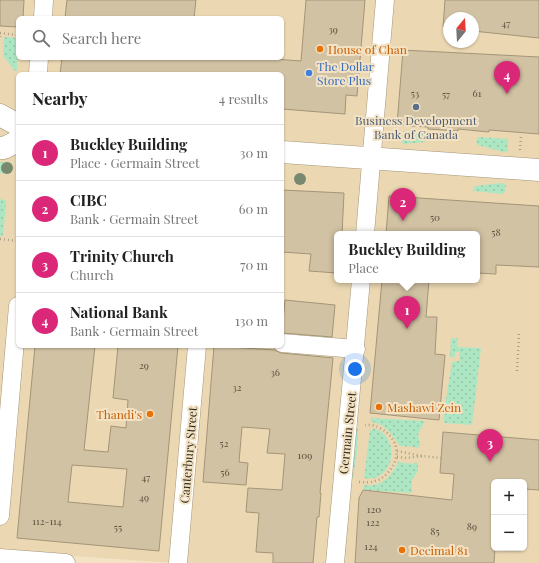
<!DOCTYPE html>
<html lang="en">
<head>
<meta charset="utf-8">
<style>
	body { margin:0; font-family:"Playfair Display",serif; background:#f6f6f6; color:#222 }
	.controls { position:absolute; right:12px; bottom:12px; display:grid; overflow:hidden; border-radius:6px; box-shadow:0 1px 3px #0004 }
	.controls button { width:36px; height:36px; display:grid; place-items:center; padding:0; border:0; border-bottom:1px solid #e0e0e0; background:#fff; color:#222; font:20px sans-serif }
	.compass { position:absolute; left:443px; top:12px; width:36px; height:36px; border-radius:50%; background:#fff; box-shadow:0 1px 3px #0004; rotate:18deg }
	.you { position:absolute; left:355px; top:369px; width:14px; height:14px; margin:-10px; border:3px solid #fff; border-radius:50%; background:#1a73e8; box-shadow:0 0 0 6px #1a73e833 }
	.badge { display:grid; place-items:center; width:26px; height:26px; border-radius:50%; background:#db2777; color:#fff; font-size:13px; font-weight:700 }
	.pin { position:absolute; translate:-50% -33px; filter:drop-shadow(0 1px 2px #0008) }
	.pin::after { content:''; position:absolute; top:21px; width:14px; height:12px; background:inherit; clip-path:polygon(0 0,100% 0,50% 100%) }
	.popup { position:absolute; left:334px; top:231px; width:146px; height:52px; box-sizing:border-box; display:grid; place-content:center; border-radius:6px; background:#fff; filter:drop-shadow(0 1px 3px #0005); font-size:13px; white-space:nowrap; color:#767676 }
	.popup b { font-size:15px; color:#222 }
	.popup::after { content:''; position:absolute; left:50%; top:100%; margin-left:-8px; border:8px solid transparent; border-top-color:#fff }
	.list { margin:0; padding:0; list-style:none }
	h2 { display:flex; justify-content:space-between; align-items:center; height:52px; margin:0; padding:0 16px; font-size:17px }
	h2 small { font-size:13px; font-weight:400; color:#767676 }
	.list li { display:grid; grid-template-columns:26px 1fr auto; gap:12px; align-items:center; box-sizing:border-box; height:56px; padding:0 16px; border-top:1px solid #e0e0e0 }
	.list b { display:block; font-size:15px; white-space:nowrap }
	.list p { margin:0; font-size:13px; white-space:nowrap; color:#767676 }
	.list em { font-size:13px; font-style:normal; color:#767676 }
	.icon { flex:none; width:22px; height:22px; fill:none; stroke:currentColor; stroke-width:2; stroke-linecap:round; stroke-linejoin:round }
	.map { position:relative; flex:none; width:539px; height:563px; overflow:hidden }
	.search { position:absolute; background:#fff; box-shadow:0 1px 3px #0004; left:16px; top:16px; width:268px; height:44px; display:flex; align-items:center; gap:10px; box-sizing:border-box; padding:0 14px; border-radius:6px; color:#767676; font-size:15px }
	.panel { position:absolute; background:#fff; box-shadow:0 1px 3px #0004; left:16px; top:72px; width:268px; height:276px; border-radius:6px }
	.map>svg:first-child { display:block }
	.built { fill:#ebd8b3; fill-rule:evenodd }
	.grass { fill:url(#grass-dots) }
	.building { fill:#d1c2a3; stroke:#a49578; fill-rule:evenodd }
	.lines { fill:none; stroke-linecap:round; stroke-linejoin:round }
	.minor-casing { stroke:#a49678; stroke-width:19 }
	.tertiary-casing { stroke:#a49678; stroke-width:23 }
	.path { stroke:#ac9f88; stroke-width:2.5; stroke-dasharray:1 3; stroke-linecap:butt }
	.minor { stroke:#fff; stroke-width:18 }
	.tertiary { stroke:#fff; stroke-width:22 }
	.tree { fill:#79896f }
	.food-dot { fill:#e8710a; stroke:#f3e3c4; stroke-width:1.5 }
	.shop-dot { fill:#3f7fe0; stroke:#f3e3c4; stroke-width:1.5 }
	.service-dot { fill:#5c6f8a; stroke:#f3e3c4; stroke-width:1.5 }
	.labels { text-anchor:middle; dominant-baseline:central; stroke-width:4; stroke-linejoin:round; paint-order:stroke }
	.number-label { font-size:10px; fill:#584f3f }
	.food-label { font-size:12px; fill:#c56008; stroke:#f3e3c4; text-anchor:start }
	.shop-label { font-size:12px; fill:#366cbe; stroke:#f3e3c4; text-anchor:start }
	.service-label { font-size:12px; fill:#4e5e75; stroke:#f3e3c4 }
	.street-label { font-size:12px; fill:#2f291e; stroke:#f3e3c4 }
</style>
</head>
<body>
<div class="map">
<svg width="539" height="563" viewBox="0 0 539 563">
	<defs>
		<pattern id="grass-dots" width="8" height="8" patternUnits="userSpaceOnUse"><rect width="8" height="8" fill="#ace6c2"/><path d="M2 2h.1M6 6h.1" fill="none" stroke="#94c5a6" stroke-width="1.8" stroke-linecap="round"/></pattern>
	</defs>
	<rect width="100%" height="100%" fill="#f3e3c4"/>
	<path class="built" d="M 0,0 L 539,0 L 539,563 L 175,563 L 0,551 ZM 18,18 L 282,18 L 282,58 L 18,58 ZM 449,18 L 473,18 L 473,42 L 449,42 ZM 18,74 L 282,74 L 282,346 L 18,346 ZM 337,234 L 477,234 L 477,280 L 337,280 ZM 494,482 L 524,482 L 524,548 L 494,548 Z"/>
	<g class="grass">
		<path d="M 4,37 L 18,38 L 17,71 L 15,71 L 3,56 Z"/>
		<path d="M 403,131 L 427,133 L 427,140 L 425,142 L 403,144 L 402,141 Z"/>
		<path d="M 478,137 L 508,139 L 508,151 L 503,152 L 478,145 L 476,142 Z"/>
		<path d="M 0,162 L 12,163 L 10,174 L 0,173 Z"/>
		<path d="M 502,183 L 506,185 L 505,191 L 503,194 L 473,191 L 475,186 Z"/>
		<path d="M 0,199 L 5,200 L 6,203 L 3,236 L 0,236 Z"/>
		<path d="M 451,338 L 458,338 L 457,347 L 481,348 L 472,425 L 444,423 L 444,412 L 452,362 L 459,361 L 459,352 L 455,352 L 455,357 L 450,357 Z"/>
		<path d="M 371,418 L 425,421 L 418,434 L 420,445 L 417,448 L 415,448 L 415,447 L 400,446 C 391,434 386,424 371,422 Z"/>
		<path d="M 356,428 L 358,428 L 358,431 L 357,452 L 353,478 L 352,478 L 352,475 Z"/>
		<path d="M 373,428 C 403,436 394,484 364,478 L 370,430 L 373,430 Z"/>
		<path d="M 398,462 L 413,464 L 415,462 L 418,464 L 418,471 L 412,480 L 412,493 L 364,490 L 364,485 C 381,488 392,476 398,462 Z"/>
	</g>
	<g class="building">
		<path d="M 0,0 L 24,0 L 23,18 L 18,18 L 18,27 L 0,26 Z"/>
		<path d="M 67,0 L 196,0 L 194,18 L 65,18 Z"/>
		<path d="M 306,0 L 365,0 L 357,96 L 346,95 L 345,114 L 282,109 L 282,74 L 60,74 L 62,58 L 261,58 L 301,61 Z"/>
		<path d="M 445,0 L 539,0 L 539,38 L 473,31 L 473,18 L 449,18 L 449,28 L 443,27 Z"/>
		<path d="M 403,50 L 539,57 L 539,134 L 489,130 L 489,132 L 458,129 L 458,131 L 428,129 L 428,127 L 397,125 Z"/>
		<path d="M 282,190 L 344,193 L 342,234 L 337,234 L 337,273 L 309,271 L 311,254 L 282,252 Z"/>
		<path d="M 389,196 L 539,206 L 539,267 L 496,265 L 496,274 L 477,273 L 477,234 L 386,234 Z"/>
		<path d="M 382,280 L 429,280 L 426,317 L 437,317 L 435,354 L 445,355 L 439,420 L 370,413 Z"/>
		<path d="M 285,300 L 335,305 L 332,337 L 282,333 Z"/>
		<path d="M 35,346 L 95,346 L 84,450 L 108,452 L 111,426 L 126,428 L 128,400 L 113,398 L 118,346 L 178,346 L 159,551 L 17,538 ZM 72,465 L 127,469 L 123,507 L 68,502 Z"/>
		<path d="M 214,346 L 274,350 L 281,353 L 333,358 L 320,493 L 321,493 L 319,517 L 317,517 L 313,563 L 273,563 L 273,553 L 256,552 L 259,513 L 246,512 L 248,488 L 282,490 L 285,454 L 267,453 L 270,429 L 242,427 L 239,462 L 248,463 L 246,485 L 203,482 Z"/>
		<path d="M 443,432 L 539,440 L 539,490 L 524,489 L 524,482 L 494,482 L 495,548 L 494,563 L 355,563 L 359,498 L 363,490 L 452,500 L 454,474 L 440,473 Z"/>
	</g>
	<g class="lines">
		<defs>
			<g id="minor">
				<path d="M 43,18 L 44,0"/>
				<path d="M 38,74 L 39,58"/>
				<path d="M 365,234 L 385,0"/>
				<path d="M 282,343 L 356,349"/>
				<path d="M 0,516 L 18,306"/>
				<path d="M 0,558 L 66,563"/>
				<path d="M 178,563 L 197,346"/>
				<path d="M 335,563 L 361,280"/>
			</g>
			<g id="tertiary">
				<path d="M 0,115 L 18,125"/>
				<path d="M 0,148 L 4,148 L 18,141"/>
				<path d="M 282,152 L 539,170"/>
			</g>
		</defs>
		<use href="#minor" class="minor-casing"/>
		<use href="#tertiary" class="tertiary-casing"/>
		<g class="path">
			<path d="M 0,37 L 0,33 L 18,35"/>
			<path d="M 520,150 L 521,137"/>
			<path d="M 0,239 L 18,241"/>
			<path d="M 517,371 L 519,334"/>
			<path d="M 397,451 L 422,456 L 442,458"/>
			<path d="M 397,457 L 406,458 L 422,456"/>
			<path d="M 359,482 C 365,482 370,483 375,481 C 381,480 386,475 390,470 C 402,455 397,437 380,428 C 375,425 370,425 365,425"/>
		</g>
		<use href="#minor" class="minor"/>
		<use href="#tertiary" class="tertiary"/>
	</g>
	<g class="tree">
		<circle cx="7" cy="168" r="6"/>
		<circle cx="300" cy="179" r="6"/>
	</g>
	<g class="food-dot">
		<circle cx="320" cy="49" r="4"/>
		<circle cx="379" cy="407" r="4"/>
		<circle cx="150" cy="414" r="4"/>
		<circle cx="402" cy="550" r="4"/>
	</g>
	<circle class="shop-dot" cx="309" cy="73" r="4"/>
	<circle class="service-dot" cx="416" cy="107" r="4"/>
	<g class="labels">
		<g class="number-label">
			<text x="506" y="23">47</text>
			<text x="333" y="29">39</text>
			<text x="415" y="93">53</text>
			<text x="477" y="93">61</text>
			<text x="446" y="94">57</text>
			<text x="435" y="217">50</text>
			<text x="496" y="232">58</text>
			<text x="144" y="365">29</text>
			<text x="275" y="372">36</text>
			<text x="237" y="387">32</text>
			<text x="224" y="443">52</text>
			<text x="305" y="455">109</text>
			<text x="225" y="472">56</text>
			<text x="146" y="477">47</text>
			<text x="144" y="497">49</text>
			<text x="374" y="509">120</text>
			<text x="47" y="521">112-114</text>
			<text x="373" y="522">122</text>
			<text x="472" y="526">89</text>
			<text x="118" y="527">55</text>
			<text x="435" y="531">85</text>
			<text x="371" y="546">124</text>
		</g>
		<g class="food-label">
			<text x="328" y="49">House of Chan</text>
			<text x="387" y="407">Mashawi Zein</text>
			<text x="142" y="414" text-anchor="end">Thandi's</text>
			<text x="410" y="550">Decimal 81</text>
		</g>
		<g class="shop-label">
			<text x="317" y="66">The Dollar<tspan x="317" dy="14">Store Plus</tspan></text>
		</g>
		<g class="service-label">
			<text x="416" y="120">Business Development<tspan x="416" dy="14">Bank of Canada</tspan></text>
		</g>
		<g class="street-label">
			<text transform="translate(347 433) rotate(-84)">Germain Street</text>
			<text transform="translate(188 455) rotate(-85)">Canterbury Street</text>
		</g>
	</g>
</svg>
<div class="controls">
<button>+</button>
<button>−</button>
</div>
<svg class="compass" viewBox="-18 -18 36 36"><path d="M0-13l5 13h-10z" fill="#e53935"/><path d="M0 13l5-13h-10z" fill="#767676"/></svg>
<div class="you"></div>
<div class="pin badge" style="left:407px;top:329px">1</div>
<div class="popup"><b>Buckley Building</b>Place</div>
<div class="pin badge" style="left:403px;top:221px">2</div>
<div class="pin badge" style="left:490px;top:462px">3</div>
<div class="pin badge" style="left:507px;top:94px">4</div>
<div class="search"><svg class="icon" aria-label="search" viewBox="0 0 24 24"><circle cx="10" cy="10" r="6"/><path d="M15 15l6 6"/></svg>Search here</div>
<section class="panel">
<h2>Nearby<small>4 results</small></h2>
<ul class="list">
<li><span class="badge">1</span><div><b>Buckley Building</b><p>Place · Germain Street</p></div><em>30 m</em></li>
<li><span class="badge">2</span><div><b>CIBC</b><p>Bank · Germain Street</p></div><em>60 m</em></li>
<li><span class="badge">3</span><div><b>Trinity Church</b><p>Church</p></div><em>70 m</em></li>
<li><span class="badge">4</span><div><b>National Bank</b><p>Bank · Germain Street</p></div><em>130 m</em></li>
</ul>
</section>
</div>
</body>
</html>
